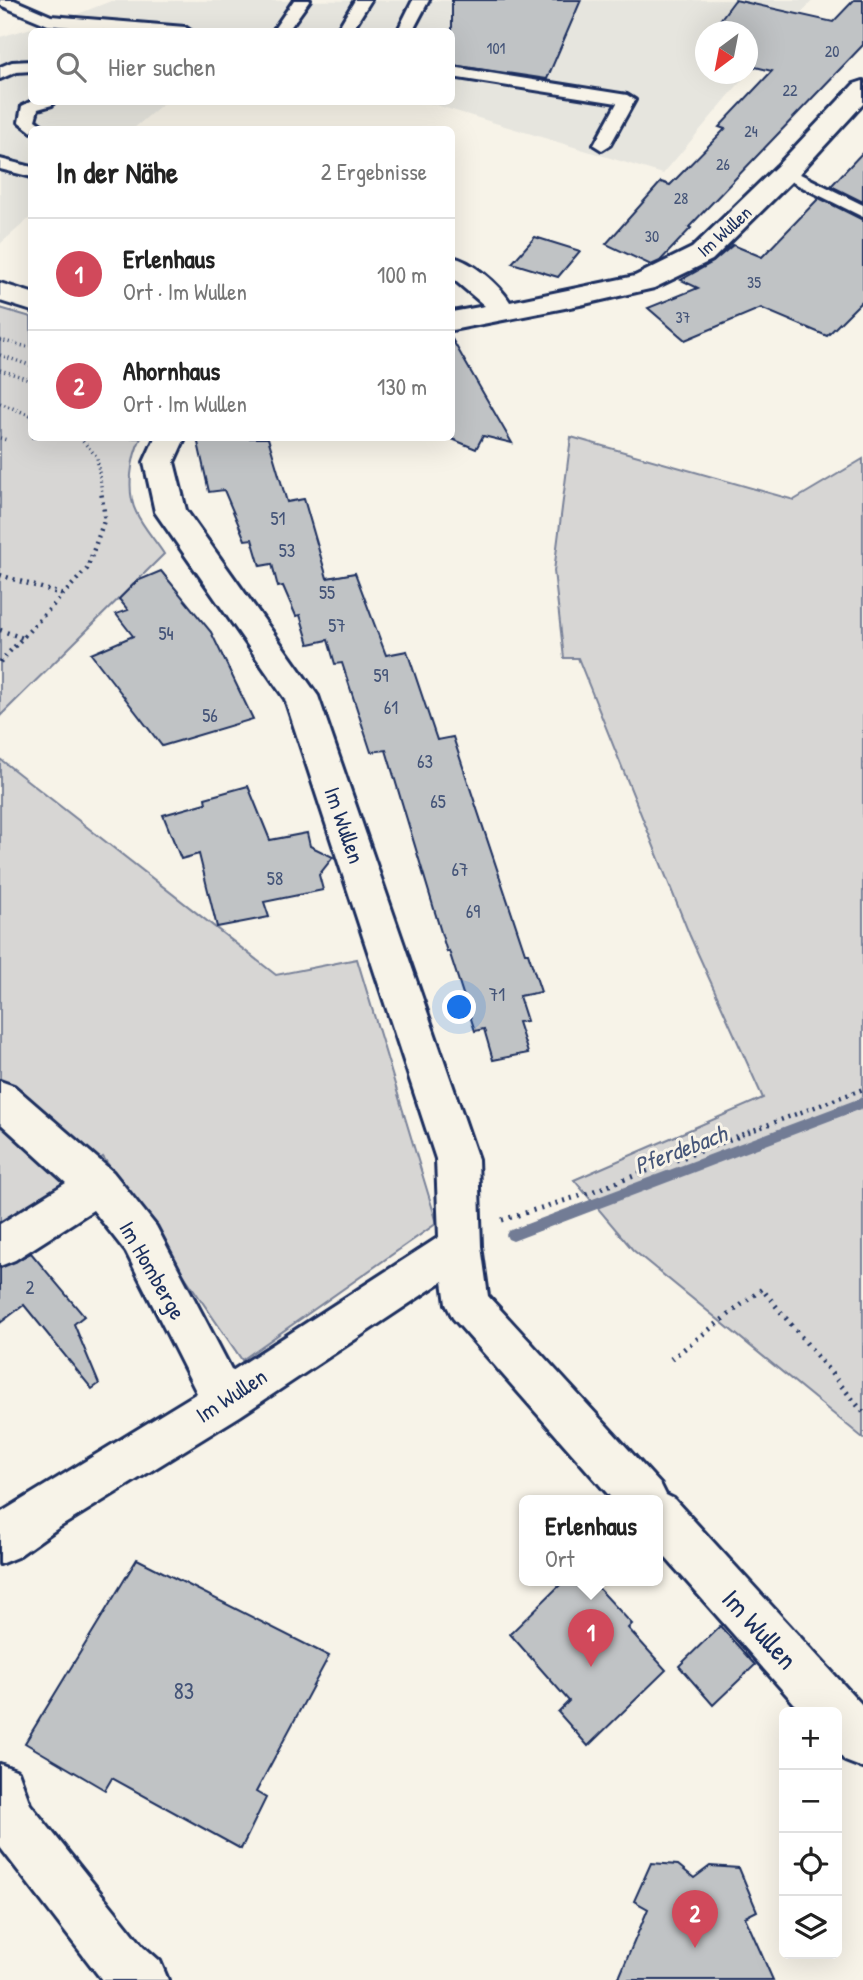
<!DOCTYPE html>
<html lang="de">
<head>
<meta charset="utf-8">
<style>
	body { margin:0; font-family:"Patrick Hand",sans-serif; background:#f2f2f2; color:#222 }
	.controls { position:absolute; right:21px; bottom:21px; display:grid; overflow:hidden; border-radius:10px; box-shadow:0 7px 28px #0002 }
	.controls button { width:63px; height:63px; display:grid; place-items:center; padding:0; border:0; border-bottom:2px solid #e0e0e0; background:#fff; color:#222; font:35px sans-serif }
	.compass { position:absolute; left:695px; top:21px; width:63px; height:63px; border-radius:50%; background:#fff; box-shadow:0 7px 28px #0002; rotate:212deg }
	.you { position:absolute; left:460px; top:1008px; width:24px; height:24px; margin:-18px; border:5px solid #fff; border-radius:50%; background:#1a73e8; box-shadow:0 0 0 10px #1a73e833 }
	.badge { display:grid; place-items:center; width:46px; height:46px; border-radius:50%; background:#d1495b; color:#fff; font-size:23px; font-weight:700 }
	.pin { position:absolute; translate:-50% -58px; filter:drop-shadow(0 2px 4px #0008) }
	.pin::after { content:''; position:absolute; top:37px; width:24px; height:21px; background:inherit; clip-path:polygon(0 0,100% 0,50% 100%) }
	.popup { position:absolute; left:519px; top:1495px; width:144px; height:91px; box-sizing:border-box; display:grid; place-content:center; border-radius:10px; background:#fff; filter:drop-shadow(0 2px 5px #0005); font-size:23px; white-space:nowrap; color:#767676 }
	.popup b { font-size:26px; color:#222 }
	.popup::after { content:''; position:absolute; left:50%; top:100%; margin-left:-14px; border:14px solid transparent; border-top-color:#fff }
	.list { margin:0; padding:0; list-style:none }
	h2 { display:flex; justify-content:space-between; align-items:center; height:91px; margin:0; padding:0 28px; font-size:30px }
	h2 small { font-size:23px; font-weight:400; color:#767676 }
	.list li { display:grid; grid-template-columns:46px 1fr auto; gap:21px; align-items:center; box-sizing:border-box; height:112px; padding:0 28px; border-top:2px solid #e0e0e0 }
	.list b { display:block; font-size:26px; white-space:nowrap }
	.list p { margin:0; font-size:23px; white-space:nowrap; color:#767676 }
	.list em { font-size:23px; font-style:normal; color:#767676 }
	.icon { flex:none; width:38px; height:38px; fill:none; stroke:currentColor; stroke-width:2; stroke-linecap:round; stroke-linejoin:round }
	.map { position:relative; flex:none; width:863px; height:1980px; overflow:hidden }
	.search { position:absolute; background:#fff; box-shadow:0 7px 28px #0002; left:28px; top:28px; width:427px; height:77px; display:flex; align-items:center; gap:18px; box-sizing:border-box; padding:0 24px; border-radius:10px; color:#767676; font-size:26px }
	.panel { position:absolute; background:#fff; box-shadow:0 7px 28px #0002; left:28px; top:126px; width:427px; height:315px; border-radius:10px }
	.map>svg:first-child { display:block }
	.built { fill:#e6e5de }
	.green { fill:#d7d6d4; stroke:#798299; stroke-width:2 }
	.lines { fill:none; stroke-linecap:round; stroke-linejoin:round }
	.stream { fill:#727c95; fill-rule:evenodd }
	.building { fill:#c0c3c5; stroke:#1b2f5e; stroke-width:2 }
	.service-casing { stroke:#1b2f5e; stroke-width:6 }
	.minor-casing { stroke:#1b2f5e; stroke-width:6 }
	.path-far2 { stroke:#1b2f5e; stroke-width:3.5; stroke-dasharray:1 3.5; stroke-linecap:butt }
	.path-far1 { stroke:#1b2f5e; stroke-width:4.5; stroke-dasharray:2 5; stroke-linecap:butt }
	.path { stroke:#1b2f5e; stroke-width:5; stroke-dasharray:2 6; stroke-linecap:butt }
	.service { fill:#f7f3e8; fill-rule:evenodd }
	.minor { fill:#f7f3e8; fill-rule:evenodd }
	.labels { text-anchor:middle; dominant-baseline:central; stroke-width:6; stroke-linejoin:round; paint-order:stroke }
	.far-number-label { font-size:16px; fill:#445478 }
	.far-street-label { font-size:19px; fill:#1b2f5e; stroke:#f7f3e8 }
	.number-label { font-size:19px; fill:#445478 }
	.street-label { font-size:23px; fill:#1b2f5e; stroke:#f7f3e8 }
	.near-number-label { font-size:23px; fill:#445478 }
	.water-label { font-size:24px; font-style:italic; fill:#465679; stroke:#f7f3e8 }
	.near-street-label { font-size:28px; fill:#1b2f5e; stroke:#f7f3e8 }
</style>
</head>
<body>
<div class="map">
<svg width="863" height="1980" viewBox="0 0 863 1980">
	<rect width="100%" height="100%" fill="#f7f3e8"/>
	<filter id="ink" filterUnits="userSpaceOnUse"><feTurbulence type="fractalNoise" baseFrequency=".0143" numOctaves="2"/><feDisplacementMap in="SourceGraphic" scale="14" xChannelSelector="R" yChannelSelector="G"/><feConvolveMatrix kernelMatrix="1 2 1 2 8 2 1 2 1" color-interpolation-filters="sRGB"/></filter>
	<g filter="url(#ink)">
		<path class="built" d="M 813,0 L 748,73 L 748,32 L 706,32 L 706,74 L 747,74 L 663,174 L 426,102 L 452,102 L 452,32 L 32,32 L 32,102 L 165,102 L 133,129 L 32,130 L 31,217 L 0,244 L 0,37 L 73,16 L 111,1 Z"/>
		<g class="green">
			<path d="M 0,308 L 31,317 L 32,438 L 141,438 C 131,457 126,492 136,512 C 143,527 155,540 164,554 L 0,716 Z"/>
			<path d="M 571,437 L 794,500 L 863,459 L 863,1438 L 633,1250 L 574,1180 L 763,1098 L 690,936 L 578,658 L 564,658 L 554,571 Z"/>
			<path d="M 0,759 L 276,975 L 357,959 L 437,1223 L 242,1360 L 103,1157 L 0,1225 Z"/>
		</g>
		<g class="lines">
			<path class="stream" d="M 863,1097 L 863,1108 L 513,1241 L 508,1239 L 506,1235 L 508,1231 Z"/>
		</g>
		<g class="building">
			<path d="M 452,0 L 581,0 L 547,79 L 452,65 Z"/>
			<path d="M 735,0 L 833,22 L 854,0 L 863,0 L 863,45 L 689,227 L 691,228 L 660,261 L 651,265 L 606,244 L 661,182 L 670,185 L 725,129 L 719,127 L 772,71 L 747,65 L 747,32 L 711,32 Z"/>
			<path d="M 863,152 L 863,202 L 831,186 Z"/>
			<path d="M 819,198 L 863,220 L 863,300 L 827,336 L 761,308 L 685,340 L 648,308 L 698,288 L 681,280 L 713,262 L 733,245 L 762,257 Z"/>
			<path d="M 535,237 L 580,251 L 558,277 L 512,263 Z"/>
			<path d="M 452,339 L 512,443 L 483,436 L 476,449 L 452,439 Z"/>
			<path d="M 197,438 L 268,438 L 287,502 L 304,499 L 327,578 L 355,573 L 386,655 L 407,651 L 437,740 L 453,737 L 525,953 L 528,953 L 541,992 L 519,996 L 527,1021 L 518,1022 L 528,1053 L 493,1060 L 484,1029 L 475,1031 L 449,951 L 447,952 L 386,750 L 371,752 L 342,663 L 335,664 L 328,640 L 309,644 L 300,615 L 296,616 L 283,586 L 278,587 L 272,564 L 260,566 L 252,539 L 245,540 L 224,490 L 209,492 Z"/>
			<path d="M 161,571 L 211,632 L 253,719 L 162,746 L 91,654 L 133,636 L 116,614 L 128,610 L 119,599 L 137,581 Z"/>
			<path d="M 248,786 L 270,840 L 307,833 L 310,846 L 333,857 L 319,875 L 323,890 L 264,902 L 269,917 L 217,927 L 199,854 L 181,859 L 163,815 L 206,803 L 205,798 Z"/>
			<path d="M 31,1253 L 84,1316 L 74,1324 L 99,1384 L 92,1389 L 24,1305 L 0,1323 L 0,1268 Z"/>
			<path d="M 137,1559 L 329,1656 L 256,1792 L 266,1798 L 241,1849 L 112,1778 L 105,1790 L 25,1743 Z"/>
			<path d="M 564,1581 L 592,1581 L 632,1624 L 628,1628 L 666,1670 L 588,1746 L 558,1712 L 569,1701 L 510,1634 Z"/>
			<path d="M 720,1626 L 755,1665 L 713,1705 L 679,1666 Z"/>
			<path d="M 651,1863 L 678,1865 L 694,1878 L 710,1866 L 739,1868 L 757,1911 L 745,1917 L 773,1980 L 618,1980 L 648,1909 L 634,1901 Z"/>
		</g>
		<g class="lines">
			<defs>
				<g id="service">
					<path d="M 0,0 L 14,0 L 51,16 L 185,27 L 192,32 L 127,32 L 48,25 L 0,5 Z"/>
					<path d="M 294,0 L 310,0 L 287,32 L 272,32 Z"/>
					<path d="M 355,0 L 371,0 L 351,32 L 336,32 Z"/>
					<path d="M 413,0 L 429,0 L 412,32 L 397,32 Z"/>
					<path d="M 32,61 L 32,71 L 16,72 L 0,79 L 0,67 L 12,62 Z"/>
					<path d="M 452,67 L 627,95 L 635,100 L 610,145 L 602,150 L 594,145 L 617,103 L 452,77 Z"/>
					<path d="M 32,101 L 54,102 L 52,105 L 38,109 L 35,120 L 48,130 L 32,130 L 32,132 L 19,122 L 22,106 Z"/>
					<path d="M 0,159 L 32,167 L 32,177 L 0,169 Z"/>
					<path d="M 786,167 L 863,205 L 863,217 L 780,176 L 778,172 Z"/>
				</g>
				<g id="minor">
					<path d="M 863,81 L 863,104 L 795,178 L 712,260 L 654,288 L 580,305 L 452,330 L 452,312 L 485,306 L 452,278 L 452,257 C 472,261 499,284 510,302 L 635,276 L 692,248 L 777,166 L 854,84 Z"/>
					<path d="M 0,283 L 32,293 L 32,311 L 0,301 Z"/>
					<path d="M 155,438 L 185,438 L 174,462 L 186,510 L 318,696 L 478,1159 L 481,1246 L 488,1296 L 661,1485 L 666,1495 L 674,1499 L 863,1706 L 863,1768 L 845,1761 L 837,1751 L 837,1712 L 802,1712 L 658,1549 L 658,1501 L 614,1501 L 453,1318 L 446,1304 L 443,1281 L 240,1416 L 55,1530 L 17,1557 L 0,1564 L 0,1513 L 197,1393 L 126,1252 L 93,1210 L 15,1260 L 0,1266 L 0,1224 L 66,1183 L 0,1123 L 0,1081 L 14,1086 L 113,1172 L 156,1226 L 232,1371 L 439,1237 L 436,1159 L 285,699 L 155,512 L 144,462 Z"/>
					<path d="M 0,1764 L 18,1771 L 30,1804 L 143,1946 L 160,1961 L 168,1980 L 102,1980 L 0,1847 Z"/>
				</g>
			</defs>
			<use href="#service" class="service-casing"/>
			<use href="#minor" class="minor-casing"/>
			<g class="path-far2">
				<path d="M 0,340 L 32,348"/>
				<path d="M 0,355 L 32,366"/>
				<path d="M 0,370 L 32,380"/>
				<path d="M 0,403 L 32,416"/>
				<path d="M 0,438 L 7,440"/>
				<path d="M 80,438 L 97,457 L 102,493"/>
			</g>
			<g class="path-far1">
				<path d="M 0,575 L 64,595"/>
				<path d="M 0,630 L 23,638"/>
				<path d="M 0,662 L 87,569 L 105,518 L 101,491"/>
				<path d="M 735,1137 L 863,1089"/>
			</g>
			<g class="path">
				<path d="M 502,1220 L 586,1194 L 740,1136"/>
				<path d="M 671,1359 L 762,1289 L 863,1412"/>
			</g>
			<use href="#service" class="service"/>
			<use href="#minor" class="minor"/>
		</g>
	</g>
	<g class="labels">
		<g class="far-number-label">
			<text x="496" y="48">101</text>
			<text x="832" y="51">20</text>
			<text x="790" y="90">22</text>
			<text x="751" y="131">24</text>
			<text x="723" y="164">26</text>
			<text x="681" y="198">28</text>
			<text x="652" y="236">30</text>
			<text x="754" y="282">35</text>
			<text x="683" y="317">37</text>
		</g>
		<g class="far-street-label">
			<text transform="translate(724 231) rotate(-42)">Im Wullen</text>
		</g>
		<g class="number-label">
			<text x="278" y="518">51</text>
			<text x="287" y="550">53</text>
			<text x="327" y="592">55</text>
			<text x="337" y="625">57</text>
			<text x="166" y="633">54</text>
			<text x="381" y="675">59</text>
			<text x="391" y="707">61</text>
			<text x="210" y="715">56</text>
			<text x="425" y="761">63</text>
			<text x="438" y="801">65</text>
			<text x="460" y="869">67</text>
			<text x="275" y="878">58</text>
			<text x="473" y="911">69</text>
			<text x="497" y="994">71</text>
			<text x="30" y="1287">2</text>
		</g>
		<g class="street-label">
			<text transform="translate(345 825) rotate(71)">Im Wullen</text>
			<text transform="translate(153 1270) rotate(60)">Im Homberge</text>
			<text transform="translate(231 1395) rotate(-33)">Im Wullen</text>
		</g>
		<g class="near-number-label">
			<text x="184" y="1690">83</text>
		</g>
		<g class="water-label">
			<text transform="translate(680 1149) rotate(-21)">Pferdebach</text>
		</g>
		<g class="near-street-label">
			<text transform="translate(760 1629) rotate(48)">Im Wullen</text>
		</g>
	</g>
</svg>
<div class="controls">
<button>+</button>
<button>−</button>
<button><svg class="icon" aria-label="locate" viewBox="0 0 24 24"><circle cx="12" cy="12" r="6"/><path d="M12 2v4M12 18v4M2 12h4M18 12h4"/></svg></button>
<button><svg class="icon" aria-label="layers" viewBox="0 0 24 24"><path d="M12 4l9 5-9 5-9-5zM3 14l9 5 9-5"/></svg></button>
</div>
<svg class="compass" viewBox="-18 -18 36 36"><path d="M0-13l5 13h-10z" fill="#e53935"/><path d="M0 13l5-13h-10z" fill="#767676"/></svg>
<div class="you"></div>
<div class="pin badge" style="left:591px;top:1667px">1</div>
<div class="popup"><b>Erlenhaus</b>Ort</div>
<div class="pin badge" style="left:695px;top:1948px">2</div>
<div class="search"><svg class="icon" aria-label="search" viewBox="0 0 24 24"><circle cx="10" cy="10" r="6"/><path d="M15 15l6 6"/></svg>Hier suchen</div>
<section class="panel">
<h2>In der Nähe<small>2 Ergebnisse</small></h2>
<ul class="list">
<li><span class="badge">1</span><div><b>Erlenhaus</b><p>Ort · Im Wullen</p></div><em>100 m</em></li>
<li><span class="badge">2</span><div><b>Ahornhaus</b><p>Ort · Im Wullen</p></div><em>130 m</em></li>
</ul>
</section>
</div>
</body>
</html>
